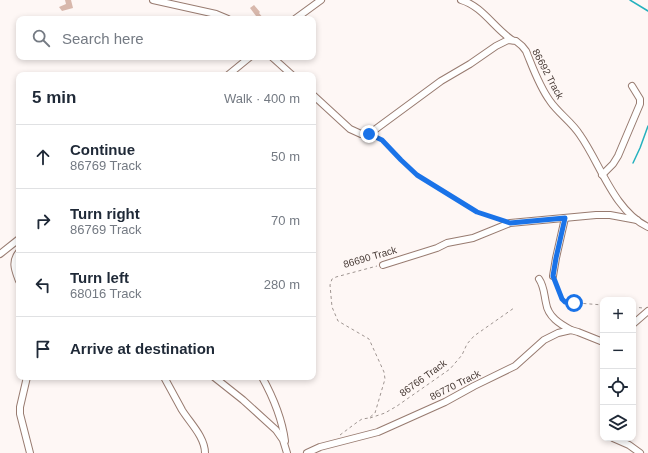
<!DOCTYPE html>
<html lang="en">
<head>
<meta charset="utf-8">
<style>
	body { margin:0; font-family:Arial,sans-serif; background:#f2f2f3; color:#1f2937 }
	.controls { position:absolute; right:12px; bottom:12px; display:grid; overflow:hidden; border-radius:8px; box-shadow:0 2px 6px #0003 }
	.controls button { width:36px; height:36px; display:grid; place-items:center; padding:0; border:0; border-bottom:1px solid #e0e1e3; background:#fff; color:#1f2937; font:20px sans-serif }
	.stop { position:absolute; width:12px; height:12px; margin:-9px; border:3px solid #1a73e8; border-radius:50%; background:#fff }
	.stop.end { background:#1a73e8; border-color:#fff; box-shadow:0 1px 4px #0008 }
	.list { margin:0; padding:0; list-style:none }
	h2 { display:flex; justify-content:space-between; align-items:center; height:52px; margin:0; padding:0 16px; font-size:17px }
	h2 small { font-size:13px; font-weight:400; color:#747a83 }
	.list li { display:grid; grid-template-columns:26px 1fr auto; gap:12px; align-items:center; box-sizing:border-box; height:64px; padding:0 16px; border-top:1px solid #e0e1e3 }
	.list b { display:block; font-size:15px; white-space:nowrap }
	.list p { margin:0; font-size:13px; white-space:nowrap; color:#747a83 }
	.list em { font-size:13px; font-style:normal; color:#747a83 }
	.icon { flex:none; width:22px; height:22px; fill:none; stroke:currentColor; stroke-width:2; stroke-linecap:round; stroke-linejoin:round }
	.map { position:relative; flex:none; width:648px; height:453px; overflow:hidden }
	.search { position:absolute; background:#fff; box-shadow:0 2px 6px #0003; left:16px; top:16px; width:300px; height:44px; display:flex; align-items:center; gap:10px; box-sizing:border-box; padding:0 14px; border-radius:8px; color:#747a83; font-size:15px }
	.panel { position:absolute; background:#fff; box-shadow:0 2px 6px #0003; left:16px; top:72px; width:300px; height:308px; border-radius:8px }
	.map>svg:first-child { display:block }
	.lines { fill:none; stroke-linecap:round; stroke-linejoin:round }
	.stream { stroke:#25b1be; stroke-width:1.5 }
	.building { fill:#d8b8ac }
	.minor-casing { stroke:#987b70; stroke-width:8 }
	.path { stroke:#9f9591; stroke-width:1; stroke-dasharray:3 3; stroke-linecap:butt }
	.minor { stroke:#fff; stroke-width:6 }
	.route { stroke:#1a73e8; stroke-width:5 }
	.labels { text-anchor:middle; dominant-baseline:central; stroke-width:3; stroke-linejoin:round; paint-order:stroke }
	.street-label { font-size:10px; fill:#463934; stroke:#fef7f5 }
</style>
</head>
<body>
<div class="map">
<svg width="648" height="453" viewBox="0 0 648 453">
	<rect width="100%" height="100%" fill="#fef7f5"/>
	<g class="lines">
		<g class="stream">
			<path d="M 630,0 L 648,11"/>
			<path d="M 633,163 L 640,148 L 648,126"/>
		</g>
	</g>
	<g class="building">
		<path d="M 65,0 L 71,0 L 73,8 L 62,11 L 59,7 L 66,4 Z"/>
		<path d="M 254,5 L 260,12 L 259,13 L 264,19 L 256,19 L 256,16 L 250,8 Z"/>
	</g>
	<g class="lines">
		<defs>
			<g id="minor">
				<path d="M 153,0 L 216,14 L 228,19"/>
				<path d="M 461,0 C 482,6 494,28 512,40"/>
				<path d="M 295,19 L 321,0"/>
				<path d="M 272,57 L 292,75"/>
				<path d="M 228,75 L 250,57"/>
				<path d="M 313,95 L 350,129 L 361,134 L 369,134 L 441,81 L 470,64 L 496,46 L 508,40 L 516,41 L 522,46 L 526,51 C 533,68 539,86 550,101 C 558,113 572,122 580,135 C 600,163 614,211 648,227"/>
				<path d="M 602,175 L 613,164 L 618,156 L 640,104 L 640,99 L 632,86"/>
				<path d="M 19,252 C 11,262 15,270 19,281"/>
				<path d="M 0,254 L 19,239"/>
				<path d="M 383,265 L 437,248 L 447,243 L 473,238 L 510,223 L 596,215 L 610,215 L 637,220"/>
				<path d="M 553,276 L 556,258 L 565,218"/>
				<path d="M 539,279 C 544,286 544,294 546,303 C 548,317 560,324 571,330"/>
				<path d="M 633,324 L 648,311"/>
				<path d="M 27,377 L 20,407 L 20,414 L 30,453"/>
				<path d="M 164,377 C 170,388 176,399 182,410 C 190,423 205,437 205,453"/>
				<path d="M 214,377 L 243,400 L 276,430 L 283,440 L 287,453"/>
				<path d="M 262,377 C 273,397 282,418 285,441"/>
				<path d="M 613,438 L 629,445 L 640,453"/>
				<path d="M 307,453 L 320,447 L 378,432 L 445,402 L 474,386 L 515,366 L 544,340 L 558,333 L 571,330 L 578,332 L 603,342"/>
			</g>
		</defs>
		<use href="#minor" class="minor-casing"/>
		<g class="path">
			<path d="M 376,137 L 382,140 L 401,160 L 427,182 L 477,212 L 499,220"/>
			<path d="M 555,281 L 562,299 L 565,302 L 603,305"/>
			<path d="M 633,307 L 643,308"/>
			<path d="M 370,418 L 385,413 L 397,406 L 450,369 L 462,355 L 467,344 L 474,336 L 514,308"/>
			<path d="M 340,435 L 356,423 L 362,419 L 369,418 L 375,413 L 385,379 L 384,372 L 369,339 L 338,321 L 332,307 L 330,285 L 332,279 L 336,277 L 377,266"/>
		</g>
		<use href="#minor" class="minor"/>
	</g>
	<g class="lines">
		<path class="route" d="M 369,134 L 382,140 L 401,160 L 417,175 L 477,212 L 510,223 L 565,218 L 556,258 L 553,276 L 562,299 L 565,302 L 574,303"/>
	</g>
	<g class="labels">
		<g class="street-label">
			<text transform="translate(548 74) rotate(62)">86692 Track</text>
			<text transform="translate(370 257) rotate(-16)">86690 Track</text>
			<text transform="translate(423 378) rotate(-36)">86766 Track</text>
			<text transform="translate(455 385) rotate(-27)">86770 Track</text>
		</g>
	</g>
</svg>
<div class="controls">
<button>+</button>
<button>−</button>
<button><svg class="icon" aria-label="locate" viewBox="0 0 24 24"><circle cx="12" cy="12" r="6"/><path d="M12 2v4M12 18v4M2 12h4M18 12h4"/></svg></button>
<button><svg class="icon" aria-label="layers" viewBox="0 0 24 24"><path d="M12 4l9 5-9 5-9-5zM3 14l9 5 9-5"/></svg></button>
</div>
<div class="stop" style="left:574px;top:303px"></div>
<div class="stop end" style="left:369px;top:134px"></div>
<div class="search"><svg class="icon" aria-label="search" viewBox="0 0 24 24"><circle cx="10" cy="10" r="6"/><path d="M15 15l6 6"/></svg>Search here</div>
<section class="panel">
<h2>5 min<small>Walk · 400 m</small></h2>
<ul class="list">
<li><svg class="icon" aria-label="ahead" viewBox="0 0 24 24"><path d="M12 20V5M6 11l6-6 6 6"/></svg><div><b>Continue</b><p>86769 Track</p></div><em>50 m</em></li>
<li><svg class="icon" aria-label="right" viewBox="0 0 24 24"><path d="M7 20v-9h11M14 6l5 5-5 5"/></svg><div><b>Turn right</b><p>86769 Track</p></div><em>70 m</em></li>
<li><svg class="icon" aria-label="left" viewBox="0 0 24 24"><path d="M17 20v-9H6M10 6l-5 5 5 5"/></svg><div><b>Turn left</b><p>68016 Track</p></div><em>280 m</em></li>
<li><svg class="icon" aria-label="arrive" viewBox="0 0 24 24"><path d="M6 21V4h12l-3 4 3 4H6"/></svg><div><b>Arrive at destination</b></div></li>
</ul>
</section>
</div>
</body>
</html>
